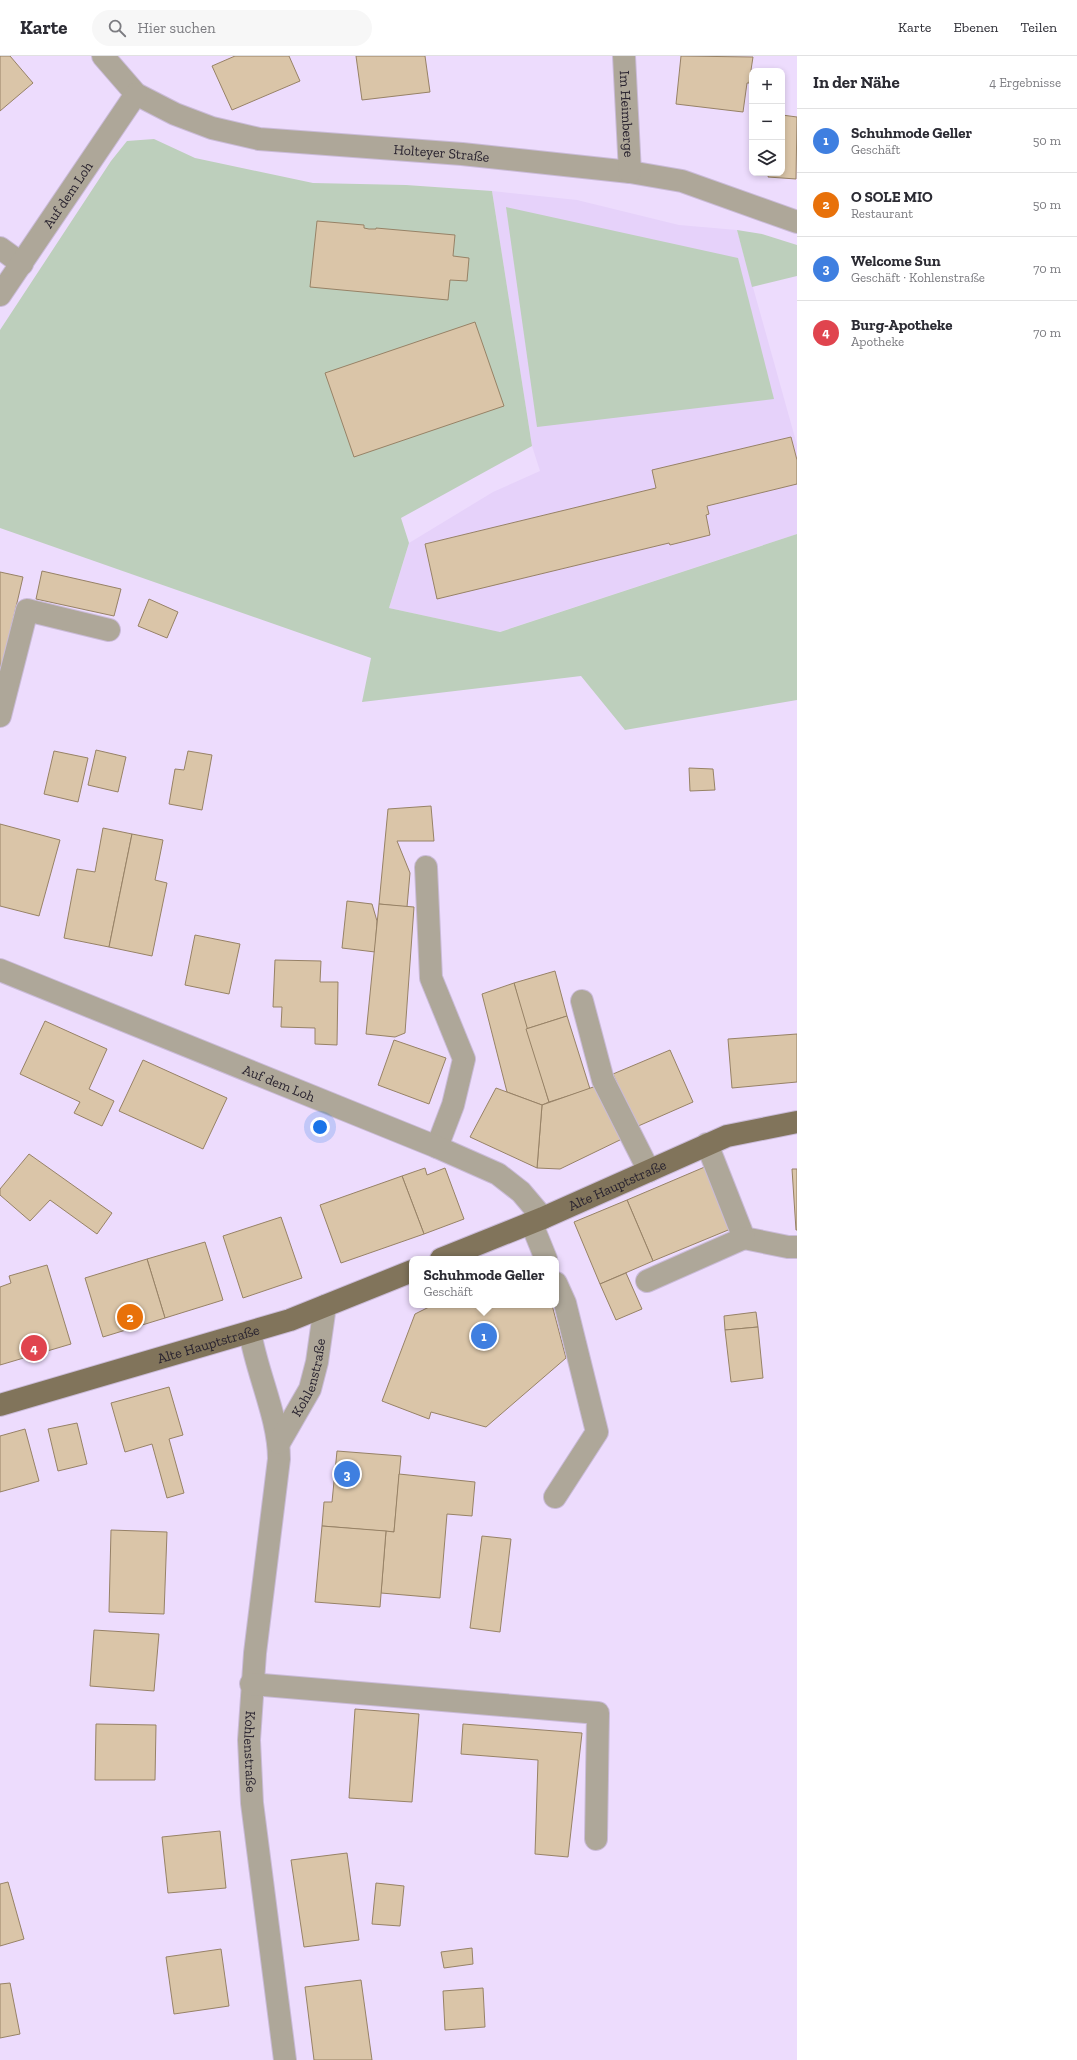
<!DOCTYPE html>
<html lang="de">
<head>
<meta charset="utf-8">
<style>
	body { margin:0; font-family:"Zilla Slab",serif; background:#f7f7f7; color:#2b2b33 }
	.controls { position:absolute; right:12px; top:12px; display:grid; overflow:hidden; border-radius:8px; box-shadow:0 2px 6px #0003 }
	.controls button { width:36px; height:36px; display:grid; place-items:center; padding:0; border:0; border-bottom:1px solid #e1e1e2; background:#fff; color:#2b2b33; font:20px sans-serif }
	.you { position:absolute; left:320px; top:1071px; width:14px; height:14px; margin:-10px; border:3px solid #fff; border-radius:50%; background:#1a73e8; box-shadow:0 0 0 6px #1a73e833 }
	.badge { display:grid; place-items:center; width:26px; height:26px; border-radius:50%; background:#7c3aed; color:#fff; font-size:13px; font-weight:700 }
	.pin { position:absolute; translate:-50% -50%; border:2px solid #fff; box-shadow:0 1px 4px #0006 }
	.popup { position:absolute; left:409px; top:1200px; width:150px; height:52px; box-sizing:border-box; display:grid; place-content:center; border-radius:8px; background:#fff; filter:drop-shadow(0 1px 3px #0005); font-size:13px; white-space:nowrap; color:#7c7c81 }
	.popup b { font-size:15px; color:#2b2b33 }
	.popup::after { content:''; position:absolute; left:50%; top:100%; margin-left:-8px; border:8px solid transparent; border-top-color:#fff }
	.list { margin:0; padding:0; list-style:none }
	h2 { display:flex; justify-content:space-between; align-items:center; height:52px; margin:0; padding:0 16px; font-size:17px }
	h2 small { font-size:13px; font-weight:400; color:#7c7c81 }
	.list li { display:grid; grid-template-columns:26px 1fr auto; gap:12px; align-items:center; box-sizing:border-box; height:64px; padding:0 16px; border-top:1px solid #e1e1e2 }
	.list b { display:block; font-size:15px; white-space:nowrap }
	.list p { margin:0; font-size:13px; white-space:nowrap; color:#7c7c81 }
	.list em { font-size:13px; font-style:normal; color:#7c7c81 }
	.icon { flex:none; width:22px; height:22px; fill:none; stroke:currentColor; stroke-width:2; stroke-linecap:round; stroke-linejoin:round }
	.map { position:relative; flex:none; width:797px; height:2004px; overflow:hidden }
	header { display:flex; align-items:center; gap:24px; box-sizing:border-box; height:56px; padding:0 20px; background:#fff; border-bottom:1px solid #e1e1e2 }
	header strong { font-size:19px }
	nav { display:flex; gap:22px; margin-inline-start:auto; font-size:14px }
	.search { width:280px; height:36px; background:#f7f7f7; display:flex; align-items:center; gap:10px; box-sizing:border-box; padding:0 14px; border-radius:22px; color:#7c7c81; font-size:15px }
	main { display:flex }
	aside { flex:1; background:#fff }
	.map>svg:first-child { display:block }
	.built { fill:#e6d2fa }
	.green { fill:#bdcfbc }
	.building { fill:#dac5a8; stroke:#978266 }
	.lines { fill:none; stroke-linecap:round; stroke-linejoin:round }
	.minor-casing { stroke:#cabbd8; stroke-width:24 }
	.major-casing { stroke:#cabbd8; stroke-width:24 }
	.minor { stroke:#aea799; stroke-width:22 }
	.major { stroke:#81745b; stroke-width:22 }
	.labels { text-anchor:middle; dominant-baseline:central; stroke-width:4; stroke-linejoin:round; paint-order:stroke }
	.street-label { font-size:14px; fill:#29232f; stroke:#f5eefb }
</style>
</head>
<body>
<header>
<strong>Karte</strong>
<div class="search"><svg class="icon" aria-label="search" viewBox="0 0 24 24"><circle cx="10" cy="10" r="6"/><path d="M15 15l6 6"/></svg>Hier suchen</div>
<nav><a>Karte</a><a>Ebenen</a><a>Teilen</a></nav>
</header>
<main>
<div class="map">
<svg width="797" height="2004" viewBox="0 0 797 2004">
	<rect width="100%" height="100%" fill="#eddcfd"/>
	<path class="built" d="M 492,135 L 577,144 L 679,169 L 737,174 L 797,389 L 797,478 L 499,576 L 389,552 L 409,487 L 493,436 L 540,415 L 532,390 Z"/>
	<g class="green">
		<path d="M 154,83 L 195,102 L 313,127 L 406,129 L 492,135 L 532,390 L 401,462 L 409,487 L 389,552 L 500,576 L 797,478 L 797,644 L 625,674 L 581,620 L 362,646 L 371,602 L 0,472 L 0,274 L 111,105 L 127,85 Z"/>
		<path d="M 506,151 L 738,202 L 774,343 L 537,371 Z"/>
		<path d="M 737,174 L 762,178 L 797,189 L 797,220 L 752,231 Z"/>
	</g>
	<g class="building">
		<path d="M 0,0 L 10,0 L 33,27 L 0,55 Z"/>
		<path d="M 235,0 L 289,0 L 300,25 L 232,54 L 212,10 Z"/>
		<path d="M 356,0 L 425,0 L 430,36 L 362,44 Z"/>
		<path d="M 681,0 L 753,1 L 749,27 L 747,27 L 743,56 L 676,48 Z"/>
		<path d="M 782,59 L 797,61 L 796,123 L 768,121 L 769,117 L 782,117 Z"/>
		<path d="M 317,165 L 364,169 L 364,172 L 369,173 L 376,173 L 376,172 L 455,179 L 453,200 L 469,202 L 467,225 L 450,224 L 448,244 L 310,231 Z"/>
		<path d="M 475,266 L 504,350 L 354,401 L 325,317 Z"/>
		<path d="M 791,381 L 797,404 L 797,428 L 707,450 L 709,458 L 706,459 L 710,479 L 670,489 L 669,487 L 437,543 L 425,488 L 656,432 L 652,414 Z"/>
		<path d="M 42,515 L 121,533 L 114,560 L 36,543 Z"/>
		<path d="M 0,516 L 23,521 L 0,620 Z"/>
		<path d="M 149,543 L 178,556 L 167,582 L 138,570 Z"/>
		<path d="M 96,694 L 126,701 L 118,736 L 88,729 Z"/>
		<path d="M 54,695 L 88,702 L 78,746 L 44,738 Z"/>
		<path d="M 188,695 L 212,699 L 202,754 L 169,748 L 175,713 L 184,714 Z"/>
		<path d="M 689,712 L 713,713 L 715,734 L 690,735 Z"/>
		<path d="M 431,750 L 434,785 L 397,785 L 410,817 L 407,851 L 379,848 L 388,753 Z"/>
		<path d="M 0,768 L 60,784 L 39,860 L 0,850 Z"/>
		<path d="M 103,772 L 132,778 L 109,891 L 64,882 L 77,813 L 95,816 Z"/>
		<path d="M 132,778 L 163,784 L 155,824 L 167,827 L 152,900 L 109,891 Z"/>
		<path d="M 347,845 L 372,848 L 377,865 L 375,896 L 342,892 Z"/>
		<path d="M 379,848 L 414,851 L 405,977 L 395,981 L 366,978 Z"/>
		<path d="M 195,879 L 240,888 L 229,938 L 185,929 Z"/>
		<path d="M 275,904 L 321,905 L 320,926 L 338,926 L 337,989 L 315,988 L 315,972 L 281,971 L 282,951 L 273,951 Z"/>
		<path d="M 555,915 L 567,960 L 526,973 L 514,927 Z"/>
		<path d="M 514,927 L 549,1046 L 542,1049 L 507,1036 L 482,938 Z"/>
		<path d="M 567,960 L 590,1033 L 549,1046 L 526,973 Z"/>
		<path d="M 45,965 L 107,993 L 89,1033 L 114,1045 L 102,1070 L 74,1057 L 80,1046 L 20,1018 Z"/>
		<path d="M 797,978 L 797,1026 L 732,1032 L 728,983 Z"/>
		<path d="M 394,984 L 446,1002 L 429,1048 L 378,1029 Z"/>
		<path d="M 670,994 L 693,1046 L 636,1071 L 613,1018 Z"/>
		<path d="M 143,1004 L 227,1042 L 203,1093 L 119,1055 Z"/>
		<path d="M 599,1029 L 624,1082 L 560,1113 L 537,1112 L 542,1049 Z"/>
		<path d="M 496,1032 L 542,1049 L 537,1112 L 470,1081 Z"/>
		<path d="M 29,1098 L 112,1157 L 97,1178 L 50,1144 L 30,1165 L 0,1139 L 0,1133 Z"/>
		<path d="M 707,1110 L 733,1172 L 653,1205 L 627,1144 Z"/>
		<path d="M 425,1112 L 427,1119 L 445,1112 L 464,1163 L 424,1178 L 402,1120 Z"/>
		<path d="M 792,1113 L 797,1113 L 797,1174 L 796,1174 Z"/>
		<path d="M 402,1120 L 424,1178 L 341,1207 L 320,1149 Z"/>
		<path d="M 627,1144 L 653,1205 L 600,1228 L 574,1166 Z"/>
		<path d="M 281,1161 L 302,1222 L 243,1242 L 223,1180 Z"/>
		<path d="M 205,1186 L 223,1244 L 165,1262 L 147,1203 Z"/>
		<path d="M 147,1203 L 165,1262 L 103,1281 L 85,1222 Z"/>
		<path d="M 47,1209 L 71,1288 L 0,1309 L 0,1231 L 11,1227 L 9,1220 Z"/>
		<path d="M 626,1217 L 642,1253 L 616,1264 L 600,1228 Z"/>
		<path d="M 433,1249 L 552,1249 L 566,1302 L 486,1371 L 431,1356 L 429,1363 L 382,1345 L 415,1258 Z"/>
		<path d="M 756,1256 L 758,1271 L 725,1274 L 724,1260 Z"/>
		<path d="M 758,1271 L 763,1322 L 731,1326 L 725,1274 Z"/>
		<path d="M 169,1331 L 183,1379 L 169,1383 L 184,1437 L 167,1442 L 152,1388 L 125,1396 L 111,1347 Z"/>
		<path d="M 77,1367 L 87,1408 L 58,1415 L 48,1373 Z"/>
		<path d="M 25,1373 L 39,1425 L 0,1436 L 0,1380 Z"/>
		<path d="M 337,1395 L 401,1400 L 394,1476 L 322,1470 L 324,1446 L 332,1446 Z"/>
		<path d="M 399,1418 L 475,1426 L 472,1460 L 447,1458 L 440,1542 L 381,1537 L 386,1475 L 394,1476 Z"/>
		<path d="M 322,1470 L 386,1475 L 380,1551 L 315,1546 Z"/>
		<path d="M 111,1474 L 167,1476 L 164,1558 L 109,1556 Z"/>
		<path d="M 482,1480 L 511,1483 L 500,1576 L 470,1572 Z"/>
		<path d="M 94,1574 L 159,1578 L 154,1635 L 90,1630 Z"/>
		<path d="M 355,1653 L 419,1658 L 412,1746 L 349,1742 Z"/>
		<path d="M 96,1668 L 156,1669 L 155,1724 L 95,1724 Z"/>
		<path d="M 463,1668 L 582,1677 L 568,1801 L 535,1798 L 538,1704 L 461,1698 Z"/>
		<path d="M 220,1775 L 226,1832 L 168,1837 L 162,1781 Z"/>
		<path d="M 347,1797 L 359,1884 L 304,1891 L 291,1804 Z"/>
		<path d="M 8,1826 L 24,1883 L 0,1890 L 0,1828 Z"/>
		<path d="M 376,1827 L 404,1830 L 400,1870 L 372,1868 Z"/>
		<path d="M 472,1892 L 473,1908 L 444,1912 L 441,1896 Z"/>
		<path d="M 221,1893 L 229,1950 L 174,1958 L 166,1901 Z"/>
		<path d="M 361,1924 L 372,2004 L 314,2004 L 305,1931 Z"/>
		<path d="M 10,1927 L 20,1978 L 0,1982 L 0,1928 Z"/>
		<path d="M 483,1932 L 485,1971 L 445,1974 L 443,1935 Z"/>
	</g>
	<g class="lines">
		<defs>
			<g id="minor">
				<path id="s1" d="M 103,0 L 136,38 L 175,58 L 212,72 L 259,83 L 462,98 L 630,116 L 682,125 L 797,166"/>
				<path id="s2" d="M 624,0 L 630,116"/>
				<path d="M 0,192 L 22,208"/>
				<path id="s3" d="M 0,239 L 136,38"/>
				<path d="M 0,660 L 27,554 L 109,574"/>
				<path d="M 426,811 L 431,922 L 464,1003 L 453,1049 L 437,1091"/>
				<path id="s4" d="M 0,914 L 437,1091 L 498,1118 L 521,1136 L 543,1162"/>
				<path d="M 582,945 L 603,1024 L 649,1115"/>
				<path d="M 707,1088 L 744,1182 L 788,1191 L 797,1191"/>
				<path d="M 531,1166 L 546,1203"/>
				<path d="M 647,1225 L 744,1182"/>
				<path id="s5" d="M 250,1276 C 257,1318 279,1362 279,1403 L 255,1597 L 249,1684 L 252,1747 L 285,2004"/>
				<path id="s6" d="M 279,1387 L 310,1333 L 317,1306 L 325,1250"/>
				<path d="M 555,1441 L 597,1376 L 565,1247 L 556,1227"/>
				<path d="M 251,1628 L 598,1657 L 596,1783"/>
			</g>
			<g id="major">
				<path id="s7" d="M 441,1203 L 543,1162 L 727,1080 L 797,1066"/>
				<path id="s8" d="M 0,1349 L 290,1264 L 412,1215"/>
			</g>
		</defs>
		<use href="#minor" class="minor-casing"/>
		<use href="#major" class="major-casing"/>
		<use href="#minor" class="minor"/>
		<use href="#major" class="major"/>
	</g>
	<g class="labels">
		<g class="street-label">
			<text stroke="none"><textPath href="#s2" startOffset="58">Im Heimberge</textPath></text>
			<text stroke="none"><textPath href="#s1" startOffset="365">Holteyer Straße</textPath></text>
			<text stroke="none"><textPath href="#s3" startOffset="121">Auf dem Loh</textPath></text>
			<text stroke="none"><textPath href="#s4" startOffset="301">Auf dem Loh</textPath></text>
			<text stroke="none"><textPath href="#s7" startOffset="191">Alte Hauptstraße</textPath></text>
			<text stroke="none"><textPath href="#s8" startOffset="217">Alte Hauptstraße</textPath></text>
			<text stroke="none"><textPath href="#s6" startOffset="73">Kohlenstraße</textPath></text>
			<text stroke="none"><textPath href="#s5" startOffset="425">Kohlenstraße</textPath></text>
		</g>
	</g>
</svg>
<div class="controls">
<button>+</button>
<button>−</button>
<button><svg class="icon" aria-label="layers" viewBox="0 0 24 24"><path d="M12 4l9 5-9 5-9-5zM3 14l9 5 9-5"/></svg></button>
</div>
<div class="you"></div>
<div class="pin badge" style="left:484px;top:1280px;background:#3f7fe0">1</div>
<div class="popup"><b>Schuhmode Geller</b>Geschäft</div>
<div class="pin badge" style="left:130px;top:1261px;background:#e8710a">2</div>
<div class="pin badge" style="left:347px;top:1418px;background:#3f7fe0">3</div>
<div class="pin badge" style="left:34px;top:1292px;background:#e0444e">4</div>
</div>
<aside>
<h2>In der Nähe<small>4 Ergebnisse</small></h2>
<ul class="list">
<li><span class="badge" style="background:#3f7fe0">1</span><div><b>Schuhmode Geller</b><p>Geschäft</p></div><em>50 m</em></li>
<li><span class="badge" style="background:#e8710a">2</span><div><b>O SOLE MIO</b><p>Restaurant</p></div><em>50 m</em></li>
<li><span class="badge" style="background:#3f7fe0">3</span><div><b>Welcome Sun</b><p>Geschäft · Kohlenstraße</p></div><em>70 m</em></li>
<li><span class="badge" style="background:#e0444e">4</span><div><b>Burg-Apotheke</b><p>Apotheke</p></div><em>70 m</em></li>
</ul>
</aside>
</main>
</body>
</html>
